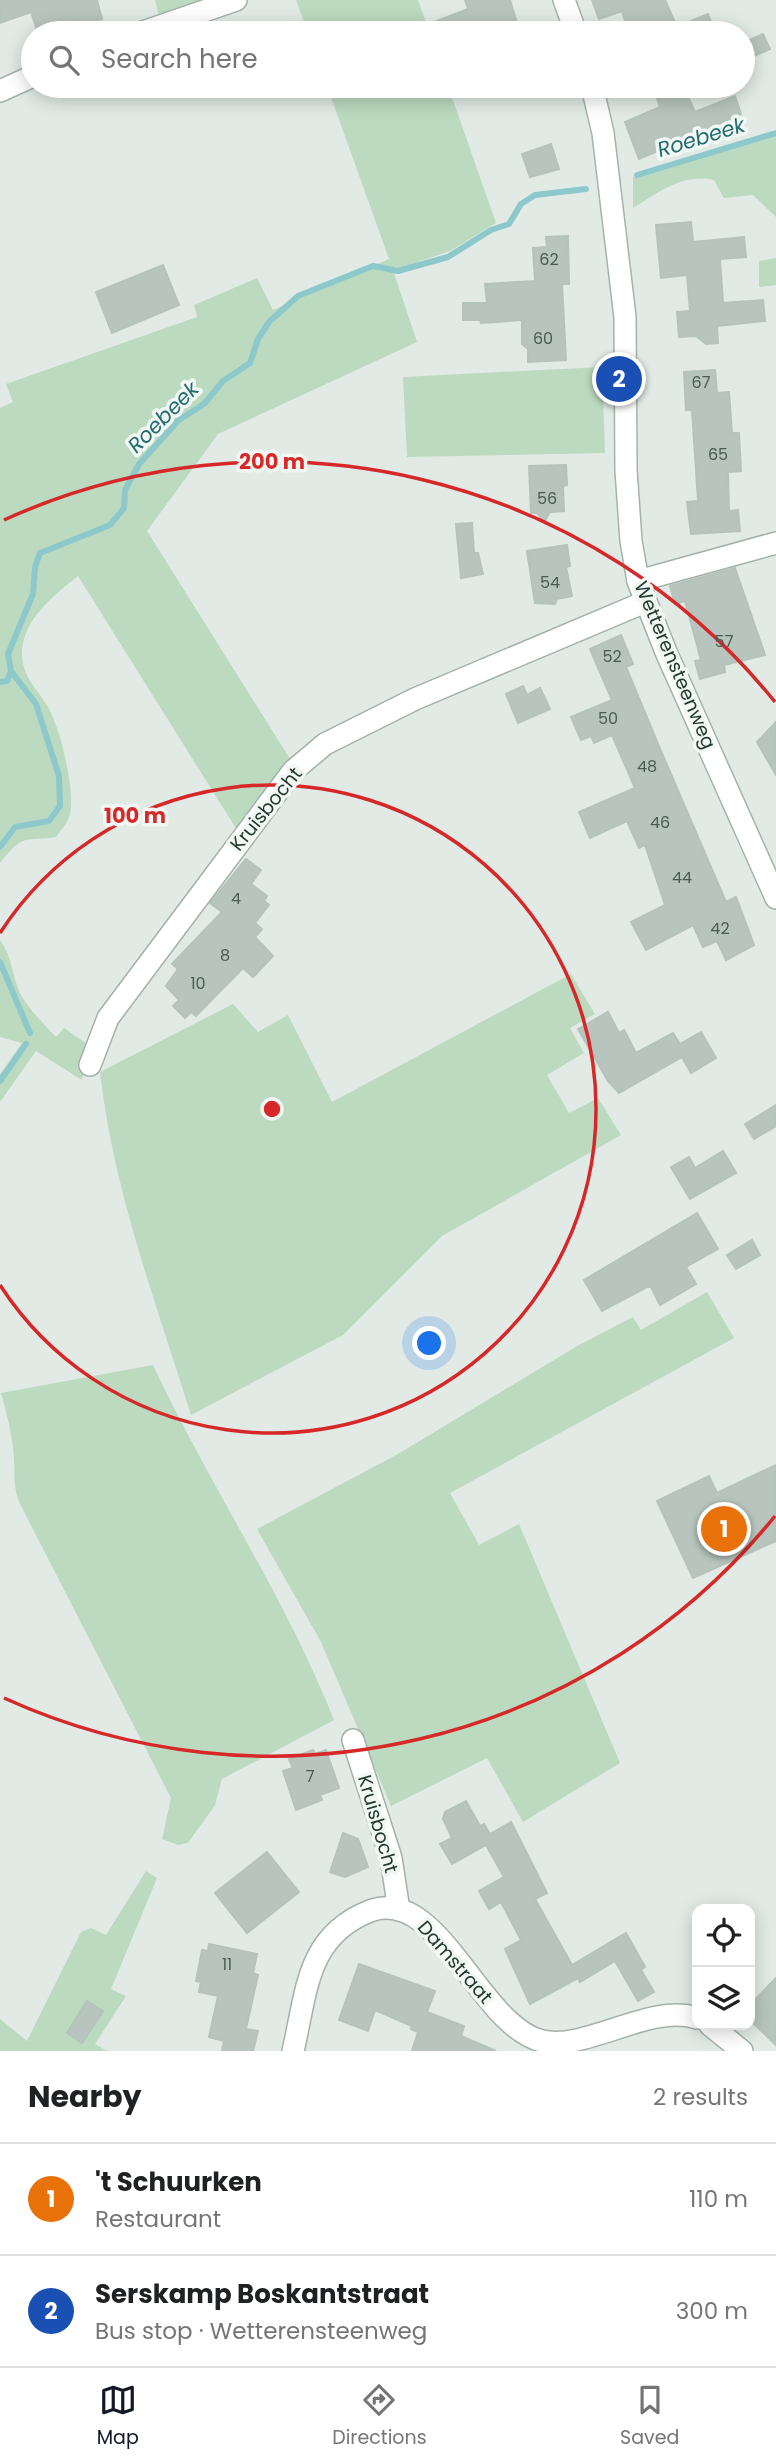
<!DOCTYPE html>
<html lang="en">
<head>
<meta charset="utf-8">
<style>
	body { margin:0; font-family:Poppins,sans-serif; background:#f2f2f2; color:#202124 }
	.controls { position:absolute; right:21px; bottom:21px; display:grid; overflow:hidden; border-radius:14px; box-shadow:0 4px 18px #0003 }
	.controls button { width:63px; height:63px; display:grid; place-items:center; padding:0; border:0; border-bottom:2px solid #e0e0e0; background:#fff; color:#202124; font:35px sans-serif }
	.you { position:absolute; left:430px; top:1344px; width:24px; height:24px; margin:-18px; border:5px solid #fff; border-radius:50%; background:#1a73e8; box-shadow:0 0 0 10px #1a73e833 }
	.badge { display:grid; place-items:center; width:46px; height:46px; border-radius:50%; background:#111827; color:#fff; font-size:23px; font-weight:700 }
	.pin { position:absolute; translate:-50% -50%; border:4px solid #fff; box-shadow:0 2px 7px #0006 }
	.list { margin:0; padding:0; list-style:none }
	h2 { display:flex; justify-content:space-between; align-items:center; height:91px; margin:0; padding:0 28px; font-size:30px }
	h2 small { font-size:23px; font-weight:400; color:#757577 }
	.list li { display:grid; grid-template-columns:46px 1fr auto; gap:21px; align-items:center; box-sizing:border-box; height:112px; padding:0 28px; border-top:2px solid #e0e0e0 }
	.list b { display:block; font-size:26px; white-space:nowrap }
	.list p { margin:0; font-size:23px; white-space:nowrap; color:#757577 }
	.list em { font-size:23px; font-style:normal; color:#757577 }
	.icon { flex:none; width:38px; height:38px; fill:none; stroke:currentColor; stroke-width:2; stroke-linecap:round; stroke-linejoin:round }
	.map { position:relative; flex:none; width:776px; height:2051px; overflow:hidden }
	.search { position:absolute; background:#fff; box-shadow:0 4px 18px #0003; left:21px; right:21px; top:21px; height:77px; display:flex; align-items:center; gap:18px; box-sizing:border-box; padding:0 24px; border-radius:38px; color:#757577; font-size:26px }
	.sheet { height:315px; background:#fff }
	nav { display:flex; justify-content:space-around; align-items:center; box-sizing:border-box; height:98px; border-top:2px solid #e0e0e0; background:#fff; font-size:19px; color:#757577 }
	nav a { display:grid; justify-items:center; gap:4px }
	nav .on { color:#111827 }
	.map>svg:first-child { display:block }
	.green { fill:#bcdac0 }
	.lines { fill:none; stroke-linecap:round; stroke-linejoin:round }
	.stream { stroke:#8dc9cb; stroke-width:6 }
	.building { fill:#b7c5be; stroke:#b4c3bb; stroke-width:2 }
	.street-casing { stroke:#a4b1ab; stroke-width:24 }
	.secondary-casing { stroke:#a1b5ac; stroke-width:24 }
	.street { stroke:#fff; stroke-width:21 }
	.secondary { stroke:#fff; stroke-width:21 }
	.ring { fill:none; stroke:#d62828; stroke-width:3.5 }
	.labels { text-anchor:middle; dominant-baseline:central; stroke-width:7; stroke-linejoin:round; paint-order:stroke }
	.number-label { font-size:16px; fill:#485c54 }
	.street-label { font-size:19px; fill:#233931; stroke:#f1f7f3 }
	.water-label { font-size:21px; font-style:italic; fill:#226c70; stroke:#f1f7f3 }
	.centre { fill:#d62828; stroke:#f1f7f3; stroke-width:3.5 }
	.ring-label { font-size:21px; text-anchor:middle; font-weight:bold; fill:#d62828; stroke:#f1f7f3; stroke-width:7; stroke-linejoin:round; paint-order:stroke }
</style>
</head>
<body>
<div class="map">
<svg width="776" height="2051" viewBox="0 0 776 2051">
	<rect width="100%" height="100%" fill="#e1eae5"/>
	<g class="green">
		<path d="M 155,0 L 204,0 L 159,16 Z"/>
		<path d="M 296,0 L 418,0 L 430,33 L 308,33 Z"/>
		<path d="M 327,86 L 448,86 L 496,223 L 450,251 L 400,268 L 392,267 L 417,342 L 218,434 L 147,531 L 292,762 L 237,830 L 78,576 C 50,598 9,631 26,673 C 31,685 43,697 49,709 C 61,731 75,790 70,814 C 68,823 61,830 56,837 C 23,842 25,832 0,863 L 0,408 L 13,402 L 6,384 L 197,317 L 194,305 L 257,278 L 273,310 L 389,259 Z"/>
		<path d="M 776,131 L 776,217 L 753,195 L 724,198 L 714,180 C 682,173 658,193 633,208 L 633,177 Z"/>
		<path d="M 776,258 L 776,285 L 759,287 L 759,261 Z"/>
		<path d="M 602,367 L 605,453 L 407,457 L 403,377 Z"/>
		<path d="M 0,940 C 12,956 12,975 20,993 C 29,1010 43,1023 56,1037 L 64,1028 L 90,1046 L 82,1080 L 36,1051 L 0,1102 L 0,1074 L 22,1043 L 0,1037 Z"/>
		<path d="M 571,974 L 595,1014 L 570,1028 L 584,1053 L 547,1075 L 569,1113 L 598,1098 L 621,1135 L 442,1236 L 343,1335 L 191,1415 C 156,1303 113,1189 100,1072 L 233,1004 L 258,1032 L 288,1015 L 332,1102 Z"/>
		<path d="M 707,1292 L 734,1338 L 450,1493 L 479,1545 L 519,1524 L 620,1763 L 523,1822 L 487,1758 L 391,1806 L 321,1642 L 257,1529 L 398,1454 L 579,1345 L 633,1317 L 641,1330 Z"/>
		<path d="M 153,1365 C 209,1485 285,1596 334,1720 L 222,1779 L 215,1805 L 188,1843 L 178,1845 L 162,1839 L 171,1798 L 20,1504 C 13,1487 15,1477 14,1460 C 13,1436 7,1415 1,1393 Z"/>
		<path d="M 146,1871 L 157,1878 L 111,1989 L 126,1996 L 95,2044 L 107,2051 L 0,2051 L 0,2019 L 27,2041 L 81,1932 L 91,1928 L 106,1935 Z"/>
	</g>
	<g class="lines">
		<g class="stream">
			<path d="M 637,175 L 776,133"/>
			<path d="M 0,682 L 7,681 L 11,671"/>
			<path d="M 0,847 L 15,827 L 49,821 L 60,806 L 59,776 L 36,704 L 11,671 L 8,654 L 33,594 L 35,567 L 40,553 L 110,525 L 124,508 L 125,490 L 139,464 L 179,420 L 204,404 L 223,381 L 250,363 L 258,339 L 269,322 L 298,296 L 373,266 L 398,271 L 448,257 L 491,230 L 509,224 L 521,204 L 535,195 L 586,189"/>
			<path d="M 0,962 L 30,1033"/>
			<path d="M 0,1081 L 26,1044"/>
		</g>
	</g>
	<g class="building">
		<path d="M 0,0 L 97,0 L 102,19 L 78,26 L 77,20 L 38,33 L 31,12 L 0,23 Z"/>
		<path d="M 465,0 L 510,0 L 520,33 L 406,33 L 468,9 Z"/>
		<path d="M 592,0 L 665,0 L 677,27 L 708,14 L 715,33 L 639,33 L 634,21 L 626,24 L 622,11 L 599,19 Z"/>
		<path d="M 763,34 L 770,49 L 743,61 L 743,43 Z"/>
		<path d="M 653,86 L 683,86 L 695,112 L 735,96 L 741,114 L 691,136 L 693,142 L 677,149 L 674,144 L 639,159 L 625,122 L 660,107 Z"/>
		<path d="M 551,144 L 559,169 L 530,177 L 522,154 Z"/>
		<path d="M 691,222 L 693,242 L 744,237 L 746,257 L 720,259 L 723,303 L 763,300 L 765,321 L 717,326 L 718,343 L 706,344 L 696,336 L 679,337 L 677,312 L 690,311 L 687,275 L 661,278 L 656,225 Z"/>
		<path d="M 568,236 L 569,284 L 562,284 L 566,360 L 528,362 L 528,349 L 522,344 L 522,320 L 481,323 L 480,320 L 463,320 L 463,303 L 487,303 L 485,284 L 535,281 L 533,248 L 547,247 L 546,237 Z"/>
		<path d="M 163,265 L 179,305 L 112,333 L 96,292 Z"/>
		<path d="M 715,370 L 717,393 L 729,392 L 732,433 L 739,433 L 741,471 L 728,472 L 729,511 L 738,510 L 740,531 L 691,534 L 687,502 L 698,501 L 692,410 L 686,410 L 684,372 Z"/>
		<path d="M 566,465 L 567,485 L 563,486 L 564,511 L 550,512 L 544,522 L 537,513 L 531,513 L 529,466 Z"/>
		<path d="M 472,523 L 474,553 L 478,553 L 483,574 L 461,578 L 456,524 Z"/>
		<path d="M 567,545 L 570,566 L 566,567 L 572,596 L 557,599 L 555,604 L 535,603 L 527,551 Z"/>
		<path d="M 735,568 L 765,655 L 724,665 L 725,672 L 700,679 L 695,661 L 701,660 L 685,601 L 675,604 L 670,586 Z"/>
		<path d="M 621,635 L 633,664 L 626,667 L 658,744 L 726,902 L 736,897 L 754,945 L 726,960 L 717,941 L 703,947 L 693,925 L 646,950 L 631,922 L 665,905 L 645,845 L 639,848 L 627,821 L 590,838 L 579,812 L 635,788 L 612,735 L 594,743 L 591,736 L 581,740 L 571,717 L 612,700 L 590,649 Z"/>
		<path d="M 523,686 L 527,695 L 540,688 L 550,709 L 518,723 L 506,694 Z"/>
		<path d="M 776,722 L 776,775 L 757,742 Z"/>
		<path d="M 246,859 L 261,870 L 251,884 L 267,896 L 264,901 L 269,905 L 255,923 L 262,929 L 255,937 L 273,956 L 253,977 L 243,968 L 196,1016 L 191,1012 L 185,1018 L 173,1006 L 179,1000 L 166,986 L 178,969 L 172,964 L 222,912 L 210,903 Z"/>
		<path d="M 608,1012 L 619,1033 L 624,1030 L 636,1053 L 673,1033 L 680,1044 L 701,1032 L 716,1058 L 691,1073 L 682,1057 L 619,1093 L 608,1081 L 578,1029 Z"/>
		<path d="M 776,1105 L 776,1126 L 754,1139 L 745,1124 Z"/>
		<path d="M 723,1151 L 736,1173 L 690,1199 L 671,1167 L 689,1157 L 695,1168 Z"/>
		<path d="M 697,1213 L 718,1249 L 686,1267 L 696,1284 L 660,1305 L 651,1287 L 647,1287 L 602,1311 L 584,1280 Z"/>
		<path d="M 752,1240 L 760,1255 L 736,1269 L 727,1255 Z"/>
		<path d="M 776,1465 L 776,1541 L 693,1578 L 657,1501 L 709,1476 L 717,1493 Z"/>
		<path d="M 313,1750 L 315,1754 L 326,1750 L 339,1788 L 320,1795 L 322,1800 L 296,1810 L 283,1771 L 293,1768 L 289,1759 Z"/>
		<path d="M 466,1801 L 480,1826 L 484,1824 L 490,1834 L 511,1822 L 547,1893 L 535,1899 L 572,1965 L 626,1933 L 645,1967 L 641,1970 L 654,1992 L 638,2001 L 615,1961 L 580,1982 L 578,1978 L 530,2004 L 505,1949 L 521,1940 L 501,1902 L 489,1909 L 479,1891 L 504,1877 L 486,1845 L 452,1864 L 440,1844 L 452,1838 L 443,1819 L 445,1812 Z"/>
		<path d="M 343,1833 L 358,1839 L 368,1867 L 345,1877 L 330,1872 Z"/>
		<path d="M 267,1852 L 299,1892 L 247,1933 L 215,1893 Z"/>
		<path d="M 209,1944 L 257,1954 L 253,1973 L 258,1975 L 246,2029 L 258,2031 L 253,2051 L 222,2051 L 224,2041 L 209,2037 L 218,1996 L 199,1992 L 201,1982 L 196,1981 L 202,1950 L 208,1951 Z"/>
		<path d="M 359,1964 L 435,1991 L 427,2012 L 464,2026 L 461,2036 L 496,2051 L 412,2051 L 418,2032 L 411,2029 L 412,2026 L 375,2010 L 368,2031 L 339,2020 Z"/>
		<path d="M 776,1978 L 776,2045 L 750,2020 L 750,2005 Z"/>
		<path d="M 87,2001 L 103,2011 L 82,2043 L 67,2033 Z"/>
	</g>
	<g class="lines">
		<defs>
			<g id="street">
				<path d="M 140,33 L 236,0"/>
				<path d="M 0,91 L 33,76"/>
				<path d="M 638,581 L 776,543"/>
				<path d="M 90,1065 L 108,1018 L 293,771 L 325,744 L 415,699 L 645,602"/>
				<path d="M 353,1740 L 391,1858 L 399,1910"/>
				<path d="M 710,2025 L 742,2051"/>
				<path d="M 293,2051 C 307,1992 306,1936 370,1911 C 439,1885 479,2026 542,2041 C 588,2051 649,2003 697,2018"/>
			</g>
			<g id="secondary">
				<path d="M 564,0 L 576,33"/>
				<path d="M 592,86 L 603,133 L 625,317 L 626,470 L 631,541 L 638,581 L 666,652 L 776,898"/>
			</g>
		</defs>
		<use href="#street" class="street-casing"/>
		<use href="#secondary" class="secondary-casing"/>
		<use href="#street" class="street"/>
		<use href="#secondary" class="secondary"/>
	</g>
	<g class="ring">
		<path d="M0 933A324 324 0 1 1 0 1285"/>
		<path d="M775 1516A647 647 0 0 1 4 1698M4 520A647 647 0 0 1 775 702"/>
	</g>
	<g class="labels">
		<g class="number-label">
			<text x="549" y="259">62</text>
			<text x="543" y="338">60</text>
			<text x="701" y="382">67</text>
			<text x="718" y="454">65</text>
			<text x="547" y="498">56</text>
			<text x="550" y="582">54</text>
			<text x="724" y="641">57</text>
			<text x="612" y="656">52</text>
			<text x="608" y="718">50</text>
			<text x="647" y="766">48</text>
			<text x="660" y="822">46</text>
			<text x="682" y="877">44</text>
			<text x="236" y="898">4</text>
			<text x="720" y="928">42</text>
			<text x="225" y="955">8</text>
			<text x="198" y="983">10</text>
			<text x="310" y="1776">7</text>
			<text x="227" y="1964">11</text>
		</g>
		<g class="street-label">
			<text transform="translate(675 665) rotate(67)">Wetterensteenweg</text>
			<text transform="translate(266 809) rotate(-51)">Kruisbocht</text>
			<text transform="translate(378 1824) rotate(74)">Kruisbocht</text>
			<text transform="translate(455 1962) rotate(49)">Damstraat</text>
		</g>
		<g class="water-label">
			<text transform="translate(701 137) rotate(-17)">Roebeek</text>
			<text transform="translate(163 417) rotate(-45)">Roebeek</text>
		</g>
	</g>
	<circle cx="272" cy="1109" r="10" class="centre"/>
	<g class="ring-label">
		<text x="272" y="469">200 m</text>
		<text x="135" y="823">100 m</text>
	</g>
</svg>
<div class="controls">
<button><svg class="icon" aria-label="locate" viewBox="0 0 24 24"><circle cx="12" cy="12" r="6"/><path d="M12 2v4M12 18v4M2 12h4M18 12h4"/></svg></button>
<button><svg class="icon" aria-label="layers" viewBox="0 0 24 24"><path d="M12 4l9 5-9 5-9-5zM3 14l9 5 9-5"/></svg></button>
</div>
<div class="you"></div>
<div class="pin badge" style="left:724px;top:1529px;background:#e8710a">1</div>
<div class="pin badge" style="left:619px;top:379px;background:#1a4fb4">2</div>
<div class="search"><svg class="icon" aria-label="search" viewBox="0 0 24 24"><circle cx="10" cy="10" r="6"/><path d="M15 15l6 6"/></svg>Search here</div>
</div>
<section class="sheet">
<h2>Nearby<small>2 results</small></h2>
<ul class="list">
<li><span class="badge" style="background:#e8710a">1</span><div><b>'t Schuurken</b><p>Restaurant</p></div><em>110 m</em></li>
<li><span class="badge" style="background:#1a4fb4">2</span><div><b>Serskamp Boskantstraat</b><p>Bus stop · Wetterensteenweg</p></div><em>300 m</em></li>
</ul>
</section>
<nav>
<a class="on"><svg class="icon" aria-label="map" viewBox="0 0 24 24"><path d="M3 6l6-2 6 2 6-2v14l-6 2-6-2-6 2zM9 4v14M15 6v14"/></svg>Map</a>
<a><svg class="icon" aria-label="directions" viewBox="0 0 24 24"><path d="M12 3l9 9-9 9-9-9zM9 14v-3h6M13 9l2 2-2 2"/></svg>Directions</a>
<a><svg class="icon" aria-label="saved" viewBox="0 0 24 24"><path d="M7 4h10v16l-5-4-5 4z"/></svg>Saved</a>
</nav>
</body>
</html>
